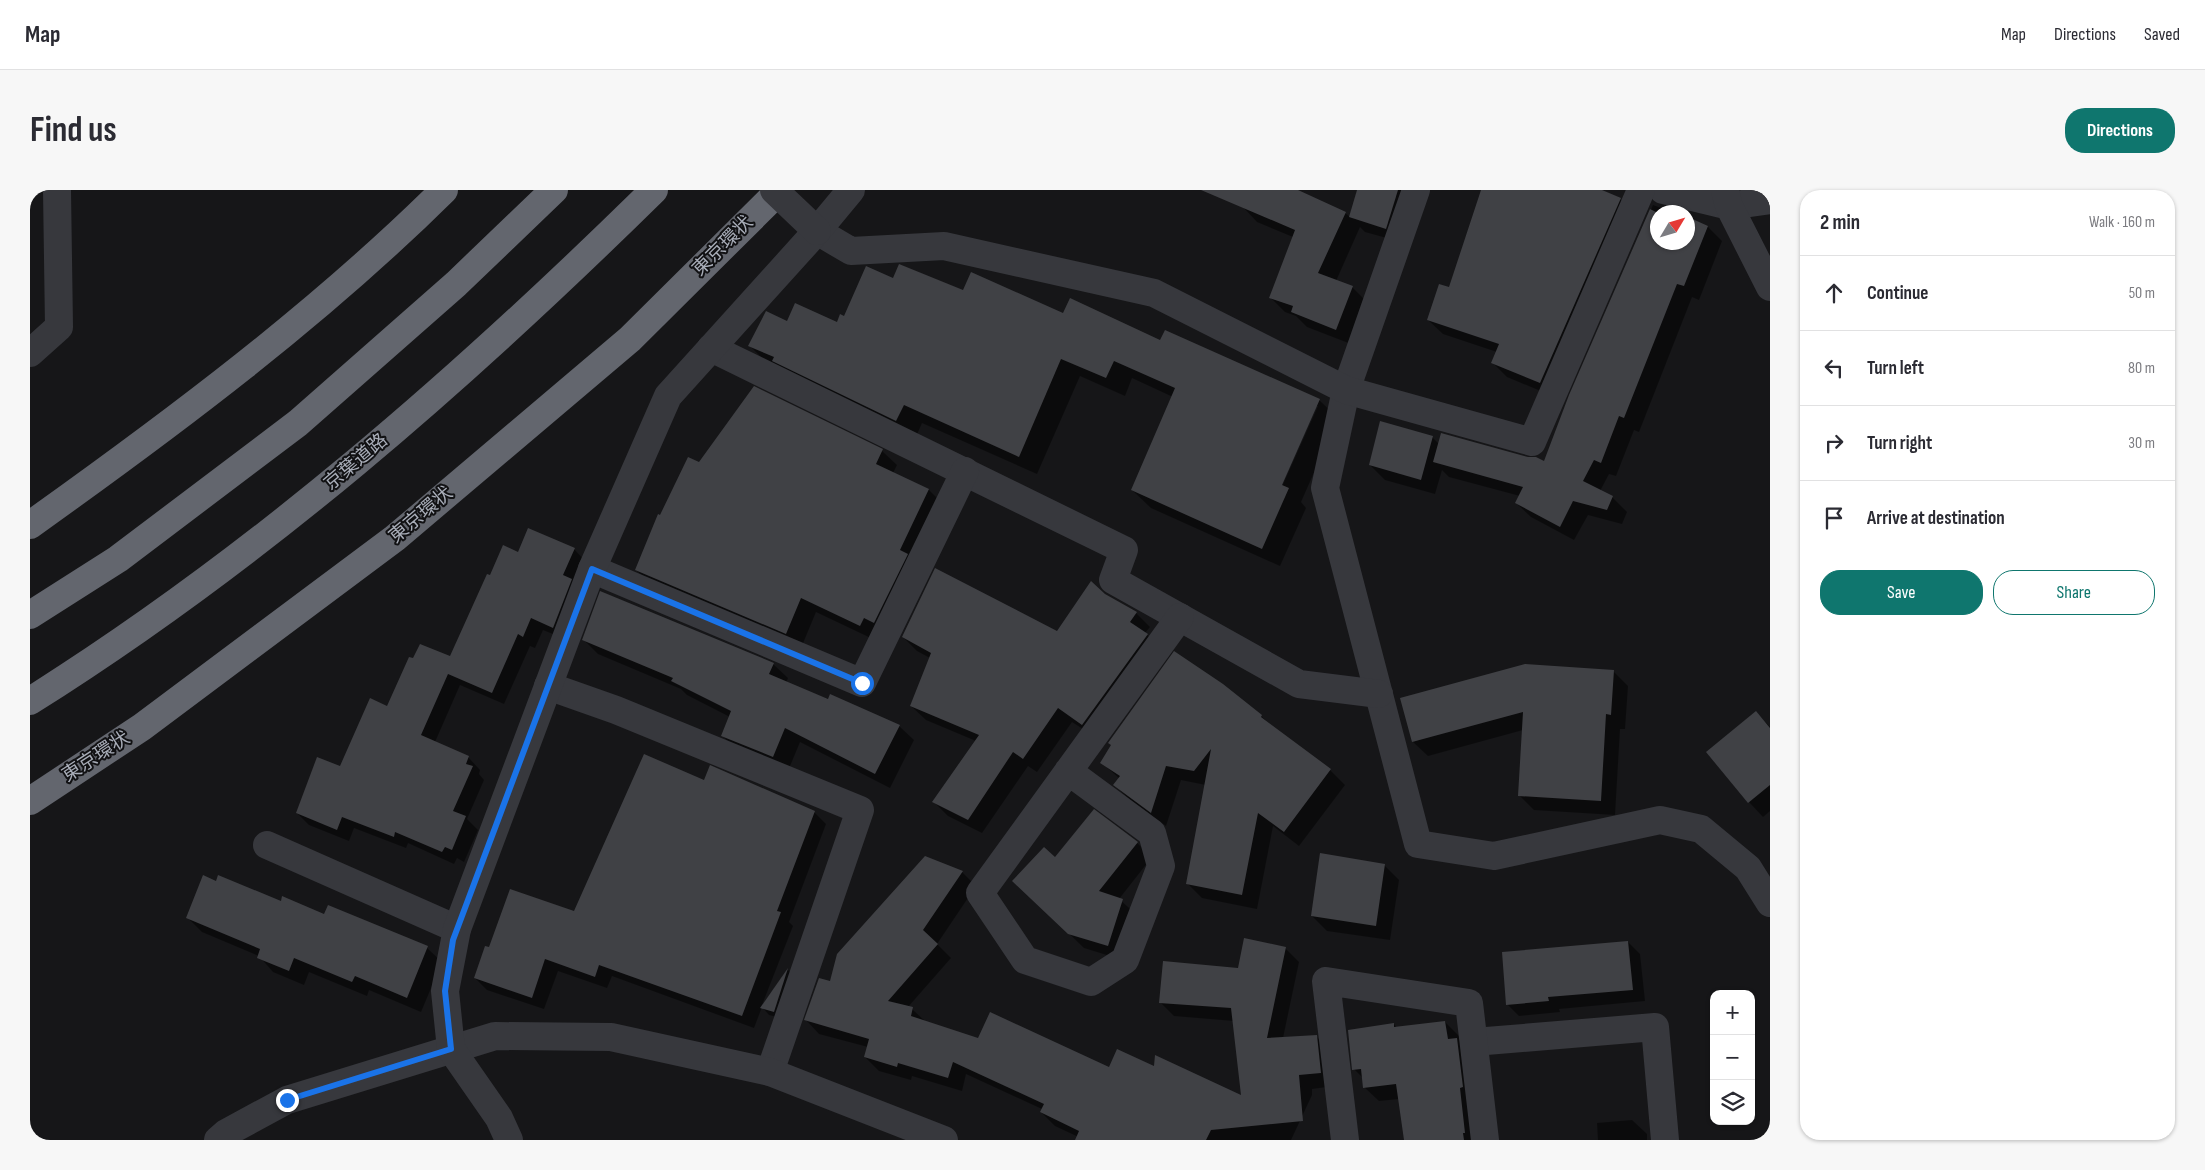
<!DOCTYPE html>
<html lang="en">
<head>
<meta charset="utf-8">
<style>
	body { margin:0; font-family:"Sofia Sans Condensed","Noto Sans JP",sans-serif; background:#f7f7f7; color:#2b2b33 }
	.controls { position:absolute; right:15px; bottom:15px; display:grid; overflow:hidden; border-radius:10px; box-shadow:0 1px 4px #0004 }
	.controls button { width:45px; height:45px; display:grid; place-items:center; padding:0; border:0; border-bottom:1px solid #e1e1e2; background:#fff; color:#2b2b33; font:25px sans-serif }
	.compass { position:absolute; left:1620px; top:15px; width:45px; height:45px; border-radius:50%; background:#fff; box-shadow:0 1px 4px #0004; rotate:52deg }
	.stop { position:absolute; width:15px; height:15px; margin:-11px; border:4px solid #1a73e8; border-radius:50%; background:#fff }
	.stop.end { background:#1a73e8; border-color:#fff; box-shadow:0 1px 5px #0008 }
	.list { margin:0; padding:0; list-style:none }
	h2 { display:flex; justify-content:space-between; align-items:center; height:65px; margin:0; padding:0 20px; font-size:21px }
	h2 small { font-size:16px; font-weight:400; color:#7c7c81 }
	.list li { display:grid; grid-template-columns:32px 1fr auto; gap:15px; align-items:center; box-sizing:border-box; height:75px; padding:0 20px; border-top:1px solid #e1e1e2 }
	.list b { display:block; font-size:19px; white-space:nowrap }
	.list em { font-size:16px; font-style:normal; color:#7c7c81 }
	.actions { display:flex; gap:10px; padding:15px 20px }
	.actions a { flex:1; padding:11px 0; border:1px solid #0f766e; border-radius:20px; text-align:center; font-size:18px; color:#0f766e }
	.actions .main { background:#0f766e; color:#fff }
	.icon { flex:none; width:28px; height:28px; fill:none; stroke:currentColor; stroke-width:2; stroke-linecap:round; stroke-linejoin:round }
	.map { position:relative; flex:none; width:1740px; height:950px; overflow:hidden; border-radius:20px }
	header { display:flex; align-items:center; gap:30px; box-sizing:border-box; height:70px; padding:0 25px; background:#fff; border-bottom:1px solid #e1e1e2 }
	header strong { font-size:24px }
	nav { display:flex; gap:28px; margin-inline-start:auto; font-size:18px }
	.intro { display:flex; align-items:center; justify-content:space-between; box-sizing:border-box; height:120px; padding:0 30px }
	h1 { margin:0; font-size:35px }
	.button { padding:12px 22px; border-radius:20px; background:#0f766e; color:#fff; font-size:18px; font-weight:700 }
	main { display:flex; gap:30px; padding:0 30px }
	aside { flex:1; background:#fff; border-radius:20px; box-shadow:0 1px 4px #0004 }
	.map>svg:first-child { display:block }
	.shadow { fill:#0007; fill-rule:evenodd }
	.building { fill:#404145 }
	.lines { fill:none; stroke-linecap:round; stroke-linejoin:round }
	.minor { stroke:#37383d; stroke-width:28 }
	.highway { stroke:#63666e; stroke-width:28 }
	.minor-bridge { stroke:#37383d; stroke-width:28 }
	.route { stroke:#1a73e8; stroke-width:6 }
	.labels { text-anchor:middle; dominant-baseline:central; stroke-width:4; stroke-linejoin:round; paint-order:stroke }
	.street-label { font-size:19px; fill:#a8adb8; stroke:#111113 }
</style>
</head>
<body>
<header>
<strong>Map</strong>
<nav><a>Map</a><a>Directions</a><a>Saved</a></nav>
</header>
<div class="intro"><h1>Find us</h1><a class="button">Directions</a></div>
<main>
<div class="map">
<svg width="1740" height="950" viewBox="0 0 1740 950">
	<rect width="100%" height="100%" fill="#161618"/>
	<g class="shadow">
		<path d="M 1220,0 L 1265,0 L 1315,23 L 1320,27 L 1328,0 L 1386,0 L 1371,52 L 1335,42 L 1330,37 L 1306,91 L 1322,97 L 1337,112 L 1321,154 L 1277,137 L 1266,126 L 1255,122 L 1240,107 L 1263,47 L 1227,32 L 1213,17 Z"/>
		<path d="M 1452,0 L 1569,0 L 1590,9 L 1605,23 L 1525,207 L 1477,187 L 1462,172 L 1467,162 L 1413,144 L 1398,130 L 1420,99 Z"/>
		<path d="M 1623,15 L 1642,22 L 1628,22 L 1628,52 L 1658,52 L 1658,29 L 1678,37 L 1692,51 L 1669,110 L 1662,107 L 1609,242 L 1604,240 L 1586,286 L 1579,284 L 1570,301 L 1582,307 L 1597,322 L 1592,334 L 1558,325 L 1544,350 L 1501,327 L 1486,313 L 1490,306 L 1419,287 L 1412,280 L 1405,304 L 1355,290 L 1340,275 L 1402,247 L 1409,254 L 1515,273 L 1541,205 Z"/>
		<path d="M 870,75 L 934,101 L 1131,151 L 1289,210 L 1308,228 L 1271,312 L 1276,318 L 1250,376 L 1121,318 L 1102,300 L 1143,207 L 1102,188 L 1095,206 L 1050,186 L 1007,284 L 892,233 L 885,249 L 738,174 L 720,156 L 736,123 L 757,132 L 808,133 L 864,89 ZM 1285,216 L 1288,216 L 1250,301 L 1248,300 Z"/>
		<path d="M 852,261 L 867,275 L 863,283 L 899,300 L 913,314 L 845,450 L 786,422 L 771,458 L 621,394 L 606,380 L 631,327 L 669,274 Z"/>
		<path d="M 544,359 L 556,372 L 535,449 L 513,440 L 505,458 L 500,456 L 474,514 L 430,495 L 405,552 L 438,567 L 450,580 L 449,584 L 454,590 L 437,629 L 448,640 L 434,672 L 427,668 L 424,674 L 378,653 L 376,658 L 324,638 L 319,651 L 279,635 L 267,623 L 310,578 L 357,518 L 421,468 L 461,387 L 488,363 Z"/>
		<path d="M 1075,405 L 1106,423 L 1120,437 L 1115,443 L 1132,459 L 1067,548 L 1042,532 L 1007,582 L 998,576 L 952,643 L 918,626 L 904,612 L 946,551 L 896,530 L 881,516 L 900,468 L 887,461 L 873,447 L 1028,443 Z"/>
		<path d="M 554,450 L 743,474 L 758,488 L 756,493 L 869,536 L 884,550 L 860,598 L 770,552 L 758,581 L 707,561 L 693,546 L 700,527 L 657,505 L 651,499 L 568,464 Z"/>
		<path d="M 1583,481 L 1598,496 L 1595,539 L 1590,539 L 1585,625 L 1504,620 L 1489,605 L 1493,540 L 1398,566 L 1383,552 Z"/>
		<path d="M 1726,522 L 1740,537 L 1740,621 L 1733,627 L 1719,612 Z"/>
		<path d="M 1231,526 L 1244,538 L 1300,580 L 1315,595 L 1269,656 L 1243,636 L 1227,719 L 1172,708 L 1157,693 L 1176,595 L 1151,590 L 1136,636 L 1100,610 L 1085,595 L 1090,589 L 1071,572 Z"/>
		<path d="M 674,592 L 784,622 L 796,634 L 759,732 L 763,736 L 732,815 L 758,780 L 764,786 L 751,828 L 739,825 L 732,817 L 724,838 L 582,786 L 577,798 L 528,781 L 514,819 L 457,800 L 445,788 L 460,759 L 545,723 Z"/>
		<path d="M 1107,653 L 1122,667 L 1089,709 L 1107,725 L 1093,770 L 1054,758 L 999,705 Z"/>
		<path d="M 895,667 L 932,682 L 946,696 L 907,754 L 921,768 L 878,817 L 882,819 L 896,832 L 949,849 L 1079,879 L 1125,878 L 1213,907 L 1204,831 L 1144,826 L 1130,812 L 1255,758 L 1269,772 L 1253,848 L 1286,846 L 1300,860 L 1304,896 L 1282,899 L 1282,905 L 1261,950 L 1055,950 L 1025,936 L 1011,922 L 1012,919 L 936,884 L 932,901 L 882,886 L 881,890 L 849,881 L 835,867 L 838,857 L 789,844 L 776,830 L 800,793 Z"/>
		<path d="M 1354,675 L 1369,690 L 1360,750 L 1297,741 L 1282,726 Z"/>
		<path d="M 251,713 L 295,726 L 298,717 L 397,758 L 412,772 L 391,822 L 339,800 L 337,806 L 279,782 L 274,795 L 243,782 L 229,766 L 172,742 L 157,727 Z"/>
		<path d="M 1598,752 L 1610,764 L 1615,811 L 1529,819 L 1530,822 L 1489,826 L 1477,814 Z"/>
		<path d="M 1415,832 L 1429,846 L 1448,950 L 1375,950 L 1369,909 L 1349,911 L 1334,897 L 1334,889 L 1324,879 L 1364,834 L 1367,838 Z"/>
		<path d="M 1602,930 L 1617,944 L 1617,950 L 1568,950 L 1567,933 Z"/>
	</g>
	<g class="building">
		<path d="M 1171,0 L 1268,0 L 1316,22 L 1288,83 L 1323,96 L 1306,140 L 1261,122 L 1263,116 L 1239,108 L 1265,40 Z"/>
		<path d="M 1327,0 L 1368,0 L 1356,39 L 1319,27 Z"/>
		<path d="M 1451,0 L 1572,0 L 1591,8 L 1510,193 L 1461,173 L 1469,154 L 1397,130 L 1409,94 L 1419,97 Z"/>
		<path d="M 1620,19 L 1628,23 L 1628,52 L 1658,52 L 1658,27 L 1678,36 L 1654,96 L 1647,94 L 1594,228 L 1589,226 L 1571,273 L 1564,270 L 1553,291 L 1583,306 L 1577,320 L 1543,311 L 1530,337 L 1485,313 L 1493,297 L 1403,272 L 1411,243 L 1498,267 L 1506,267 L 1514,271 L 1539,205 Z"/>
		<path d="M 869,74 L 933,100 L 941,82 L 1033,123 L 1040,108 L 1130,150 L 1135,140 L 1290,209 L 1252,295 L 1259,298 L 1232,359 L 1101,300 L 1145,198 L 1084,171 L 1076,188 L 1031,169 L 989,267 L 874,215 L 866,231 L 742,171 L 744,167 L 718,156 L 736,121 L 757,131 L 765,113 L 807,132 L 810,124 L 814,126 L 836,76 L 863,88 Z"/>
		<path d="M 724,196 L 853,259 L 846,274 L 899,299 L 870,360 L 878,364 L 844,433 L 834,428 L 830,436 L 771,408 L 756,444 L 605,380 L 628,324 L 630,325 L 658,267 L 669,272 Z"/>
		<path d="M 1350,231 L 1403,246 L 1391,290 L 1339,275 Z"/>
		<path d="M 498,338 L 545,358 L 533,385 L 542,389 L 523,438 L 501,428 L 493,447 L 488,444 L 462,503 L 418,484 L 391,545 L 439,566 L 436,574 L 443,576 L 423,621 L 436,626 L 422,660 L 415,657 L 412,662 L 365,642 L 364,647 L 312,627 L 307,640 L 266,623 L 287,567 L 310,576 L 340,508 L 357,516 L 379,467 L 383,468 L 390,454 L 420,466 L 457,384 L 460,385 L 473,355 L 488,362 Z"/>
		<path d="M 905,378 L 1027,441 L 1061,391 L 1075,404 L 1107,422 L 1100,432 L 1118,444 L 1052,535 L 1028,518 L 993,569 L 983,562 L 938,630 L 902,612 L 949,545 L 880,516 L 901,463 L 872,447 Z"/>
		<path d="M 570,401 L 744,473 L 739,484 L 798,509 L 800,504 L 870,535 L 845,584 L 755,538 L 743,567 L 691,546 L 701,521 L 641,491 L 643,488 L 552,450 Z"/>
		<path d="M 1144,461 L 1193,494 L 1232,525 L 1231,527 L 1301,579 L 1254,642 L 1228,623 L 1212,705 L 1156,694 L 1181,559 L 1164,581 L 1136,576 L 1121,623 L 1083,595 L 1090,586 L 1070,573 L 1081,555 L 1078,553 Z"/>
		<path d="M 1495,474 L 1584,480 L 1581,525 L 1576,524 L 1571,611 L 1488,606 L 1493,522 L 1382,552 L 1370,508 Z"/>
		<path d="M 1726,521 L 1740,538 L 1740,595 L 1718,613 L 1676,562 Z"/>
		<path d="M 614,564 L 674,590 L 680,575 L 785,621 L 747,721 L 751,722 L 712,826 L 569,775 L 565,787 L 515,769 L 502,808 L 444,788 L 455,756 L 459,757 L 480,699 L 544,721 Z"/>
		<path d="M 1064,619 L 1108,652 L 1069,701 L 1093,709 L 1078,756 L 1038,744 L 982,691 L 1014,657 L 1025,667 Z"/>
		<path d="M 1290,663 L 1355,674 L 1346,736 L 1281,726 Z"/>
		<path d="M 895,666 L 933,681 L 893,740 L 908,754 L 858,811 L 883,817 L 881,826 L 948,848 L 960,822 L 1079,877 L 1087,859 L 1124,876 L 1125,865 L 1211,905 L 1201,818 L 1129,813 L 1133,771 L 1208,778 L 1214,748 L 1256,757 L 1237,848 L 1287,845 L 1291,883 L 1269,885 L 1273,931 L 1181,940 L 1176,950 L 1045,950 L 1049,941 L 1010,922 L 1014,914 L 923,872 L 918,888 L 868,873 L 867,877 L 834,867 L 839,849 L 774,830 L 789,788 L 800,791 L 807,764 Z"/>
		<path d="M 173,685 L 186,691 L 188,685 L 251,711 L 252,706 L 294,724 L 298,715 L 398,756 L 377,808 L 325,786 L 322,792 L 264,768 L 259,781 L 227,768 L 230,759 L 156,728 Z"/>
		<path d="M 1598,751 L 1603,800 L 1518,807 L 1519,811 L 1476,815 L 1472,762 Z"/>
		<path d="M 758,778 L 744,822 L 730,818 Z"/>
		<path d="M 1415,831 L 1418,849 L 1427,848 L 1433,897 L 1430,898 L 1435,943 L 1433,943 L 1434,950 L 1374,950 L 1366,894 L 1333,898 L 1331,879 L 1322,880 L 1318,840 L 1364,833 L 1364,837 Z"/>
	</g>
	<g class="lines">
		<g class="minor">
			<path d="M 1386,0 L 1316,200 L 1295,298 L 1388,654 L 1464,666 L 1630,630 L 1671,639 L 1718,678 L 1740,713"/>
			<path d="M 1633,0 L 1699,16 L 1740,10"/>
			<path d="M 1695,1 L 1699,16 L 1740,97"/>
			<path d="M 787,41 L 821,61 L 914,56 L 1124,103 L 1316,200 L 1502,252 L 1611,0"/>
			<path d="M 681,158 L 1094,360 L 1083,390 L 1269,494 L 1349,504"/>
			<path d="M 0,163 L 29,137 L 27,0"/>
			<path d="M 562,379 L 832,493 L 935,281"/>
			<path d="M 518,496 L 586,520 L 830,620 L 740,882"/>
			<path d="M 1038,581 L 1122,643 L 1131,676 L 1095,770 L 1061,792 L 995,770 L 950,703 L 1150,427"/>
			<path d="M 237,655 L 427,739"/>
			<path d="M 1444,852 L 1625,837 L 1635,950"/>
			<path d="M 188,950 L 196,943 L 257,910 L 465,846 L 581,847 L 740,882 L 914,950"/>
			<path d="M 479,950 L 469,928 L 421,859 L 415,801 L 427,739 L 562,379 L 638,206 L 787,41 L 821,0"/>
			<path d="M 1315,950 L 1296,791 L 1439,813 L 1455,950"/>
		</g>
		<g class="highway">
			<path d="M 0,335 C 143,233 289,124 414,0"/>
			<path d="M 0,425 L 88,369 L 268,233 L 426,94 L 524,0"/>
			<path d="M 0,511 C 229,367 432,189 624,0"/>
			<path d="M 0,611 L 112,537 L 365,348 L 600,149 L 750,0"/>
		</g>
		<path class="minor-bridge" d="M 744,0 L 787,41"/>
	</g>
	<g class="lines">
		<path class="route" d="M 257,910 L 421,859 L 415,801 L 423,750 L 562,379 L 832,493"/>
	</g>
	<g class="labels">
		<g class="street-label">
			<text transform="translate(693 56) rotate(-45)">東京環状</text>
			<text transform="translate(326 272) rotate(-40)">京葉道路</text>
			<text transform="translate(391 325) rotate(-40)">東京環状</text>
			<text transform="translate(66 567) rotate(-33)">東京環状</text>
		</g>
	</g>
</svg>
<div class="controls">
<button>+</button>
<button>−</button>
<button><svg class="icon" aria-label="layers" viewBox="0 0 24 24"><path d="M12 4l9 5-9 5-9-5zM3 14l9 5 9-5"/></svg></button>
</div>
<svg class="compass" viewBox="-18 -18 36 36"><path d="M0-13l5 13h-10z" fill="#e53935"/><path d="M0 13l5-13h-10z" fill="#7c7c81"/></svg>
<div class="stop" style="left:832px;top:493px"></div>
<div class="stop end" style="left:257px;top:910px"></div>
</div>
<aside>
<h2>2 min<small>Walk · 160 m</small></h2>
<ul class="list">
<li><svg class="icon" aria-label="ahead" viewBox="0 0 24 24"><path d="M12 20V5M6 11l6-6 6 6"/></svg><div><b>Continue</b></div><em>50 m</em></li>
<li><svg class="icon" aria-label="left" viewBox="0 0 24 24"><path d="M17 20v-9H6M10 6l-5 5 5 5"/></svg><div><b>Turn left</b></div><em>80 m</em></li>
<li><svg class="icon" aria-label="right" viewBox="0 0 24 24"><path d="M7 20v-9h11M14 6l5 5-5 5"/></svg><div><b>Turn right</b></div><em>30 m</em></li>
<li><svg class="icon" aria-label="arrive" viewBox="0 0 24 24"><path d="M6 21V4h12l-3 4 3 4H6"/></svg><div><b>Arrive at destination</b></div></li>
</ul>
<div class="actions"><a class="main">Save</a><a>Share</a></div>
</aside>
</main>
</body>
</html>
